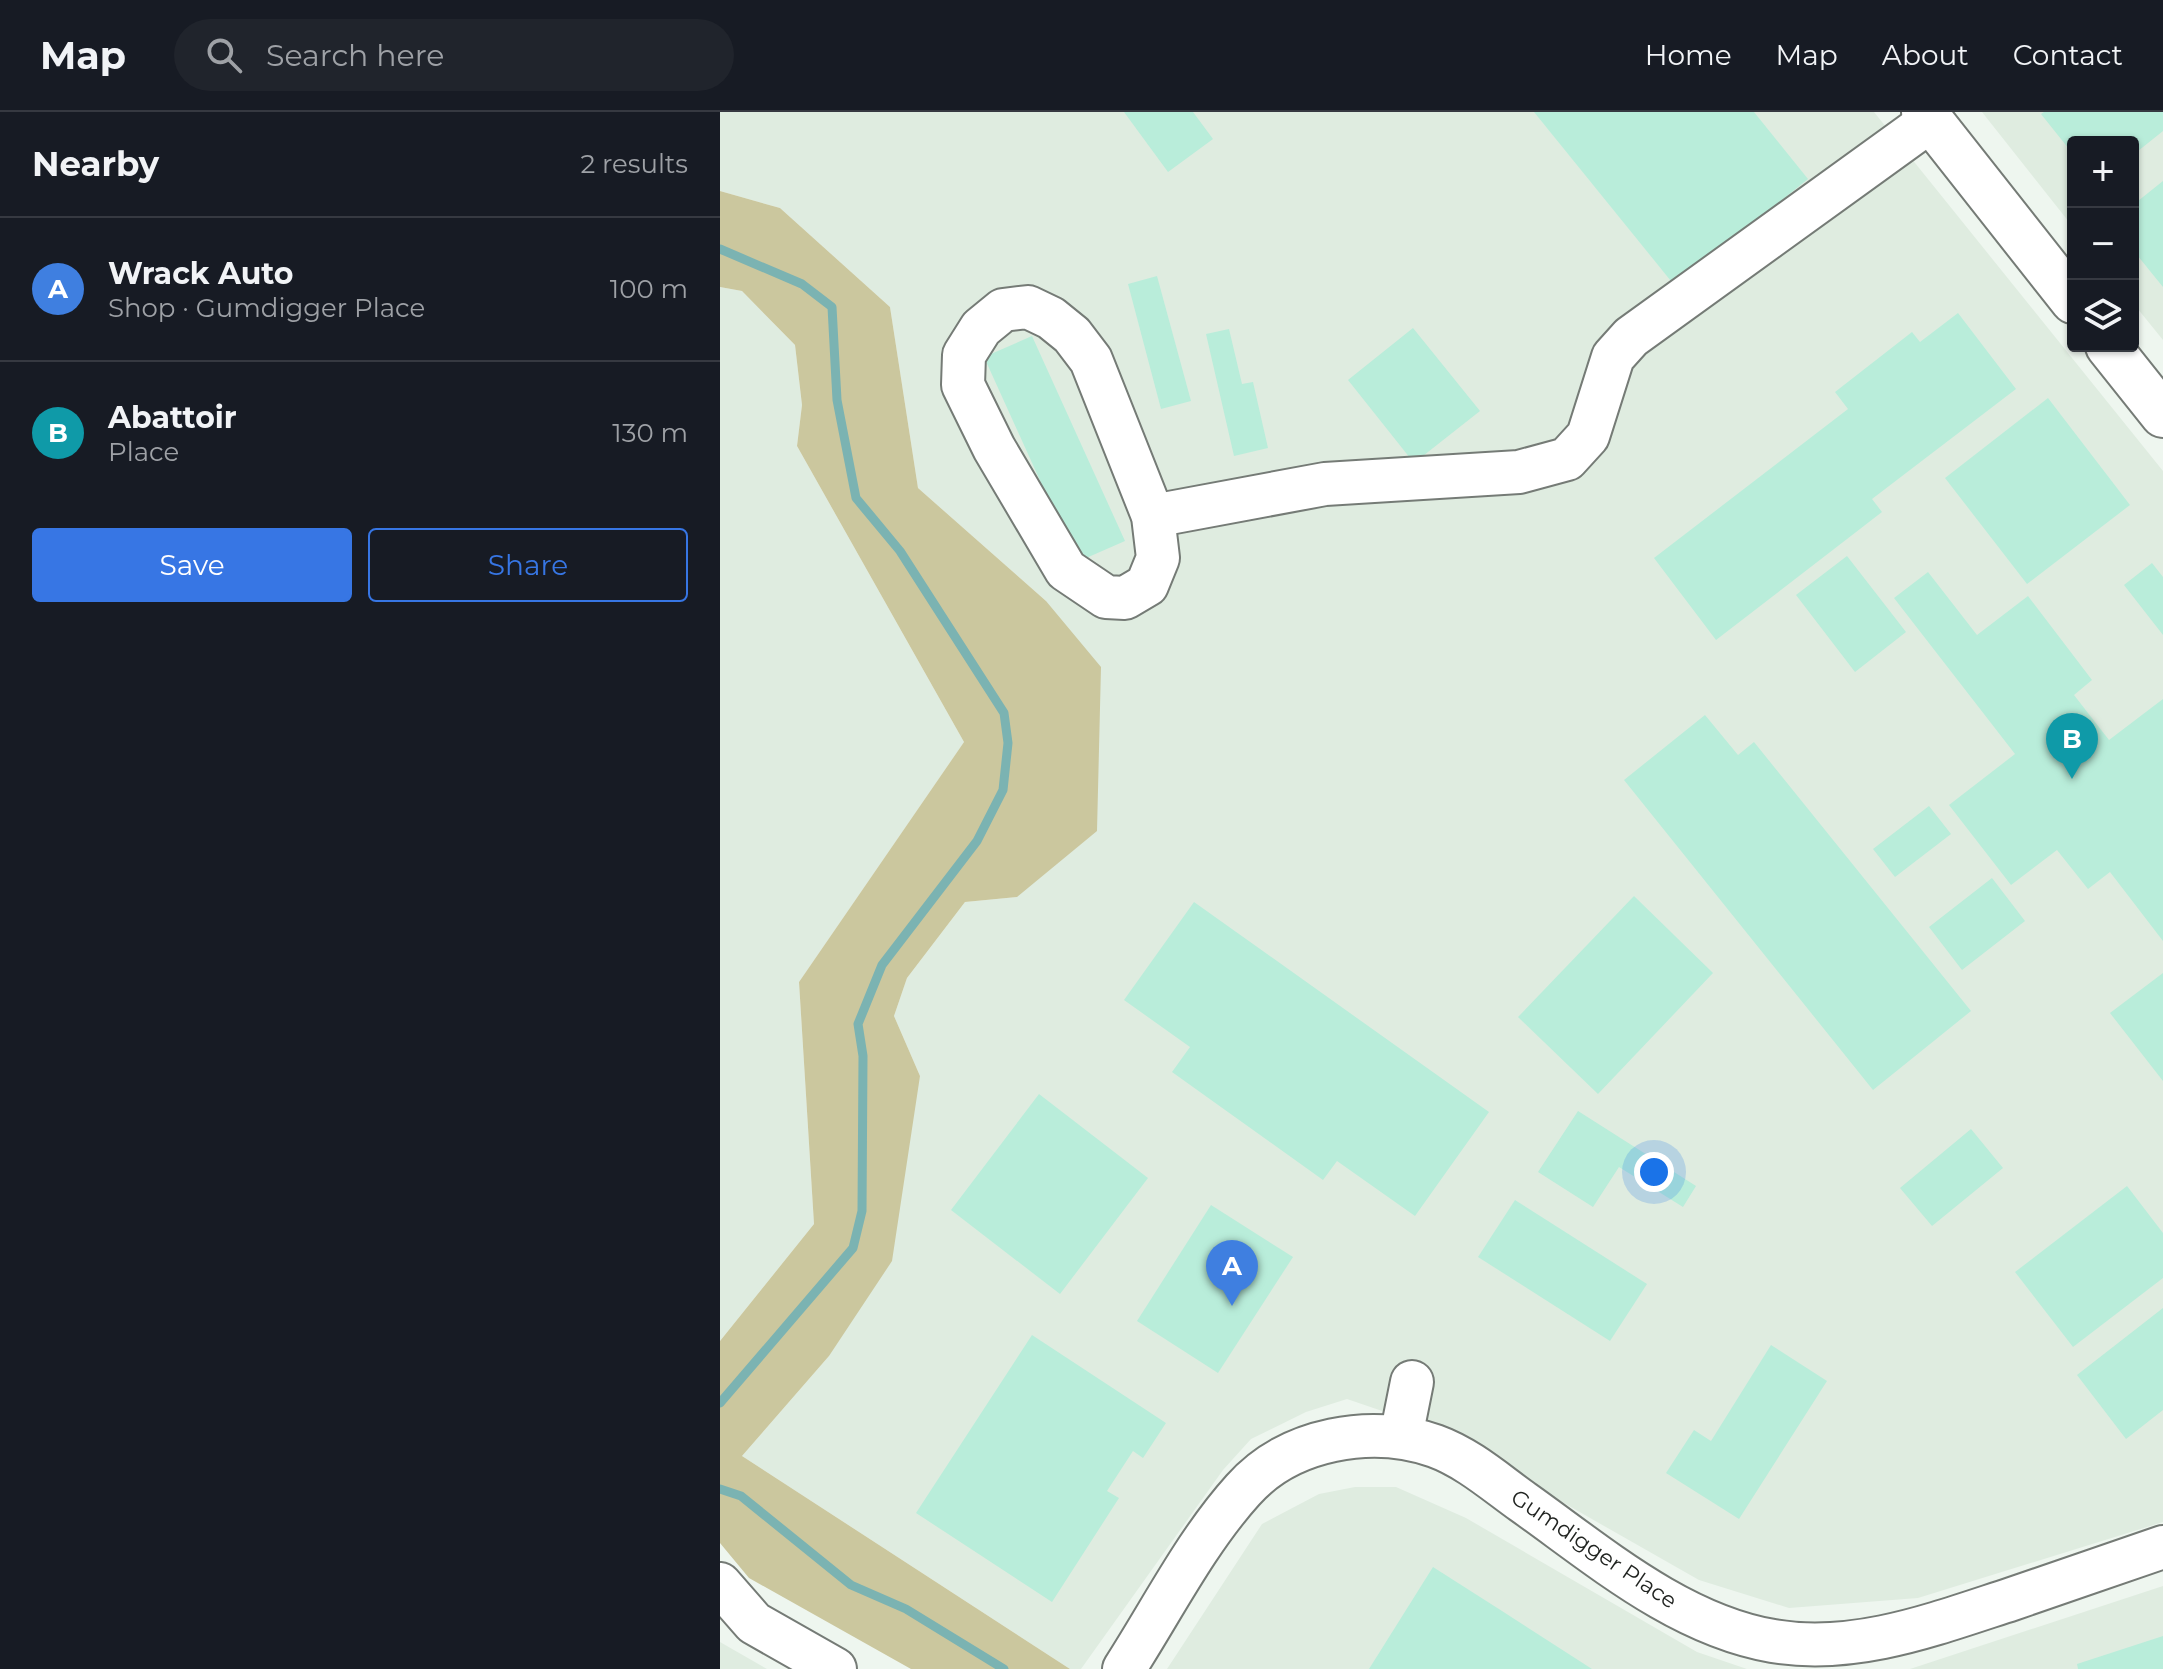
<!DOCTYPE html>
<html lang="en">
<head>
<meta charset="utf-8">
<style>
	body { margin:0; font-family:Montserrat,sans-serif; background:#20242c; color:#f1f3f6 }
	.controls { position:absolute; right:24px; top:24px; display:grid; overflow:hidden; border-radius:8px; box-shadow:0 2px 6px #0004 }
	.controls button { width:72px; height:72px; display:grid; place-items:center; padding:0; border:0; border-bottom:2px solid #363941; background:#171b24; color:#f1f3f6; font:40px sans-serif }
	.you { position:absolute; left:934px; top:1060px; width:28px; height:28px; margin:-20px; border:6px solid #fff; border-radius:50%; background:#1a73e8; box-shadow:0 0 0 12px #1a73e833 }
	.badge { display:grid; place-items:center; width:52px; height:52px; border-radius:50%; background:#3776e4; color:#fff; font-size:26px; font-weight:700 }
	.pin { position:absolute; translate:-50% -66px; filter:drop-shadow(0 2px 4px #0008) }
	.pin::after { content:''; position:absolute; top:42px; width:28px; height:24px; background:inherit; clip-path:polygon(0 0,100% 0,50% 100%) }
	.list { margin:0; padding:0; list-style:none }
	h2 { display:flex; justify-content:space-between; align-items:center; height:104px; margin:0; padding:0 32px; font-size:34px }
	h2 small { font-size:26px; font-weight:400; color:#9ea1a6 }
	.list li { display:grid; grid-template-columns:52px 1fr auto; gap:24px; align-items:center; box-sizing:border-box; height:144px; padding:0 32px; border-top:2px solid #363941 }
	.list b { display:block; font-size:30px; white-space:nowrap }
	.list p { margin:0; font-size:26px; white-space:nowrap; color:#9ea1a6 }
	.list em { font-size:26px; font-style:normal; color:#9ea1a6 }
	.actions { display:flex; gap:16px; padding:24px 32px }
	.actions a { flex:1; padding:18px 0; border:2px solid #3776e4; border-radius:8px; text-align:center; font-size:28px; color:#3776e4 }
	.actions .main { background:#3776e4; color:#fff }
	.icon { flex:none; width:44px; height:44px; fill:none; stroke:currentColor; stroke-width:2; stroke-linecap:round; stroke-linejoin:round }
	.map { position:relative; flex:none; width:1443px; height:1557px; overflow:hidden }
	header { display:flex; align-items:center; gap:48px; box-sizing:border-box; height:112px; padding:0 40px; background:#171b24; border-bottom:2px solid #363941 }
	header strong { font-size:38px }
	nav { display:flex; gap:44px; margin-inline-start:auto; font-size:28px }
	.search { width:560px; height:72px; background:#20242c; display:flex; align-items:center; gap:20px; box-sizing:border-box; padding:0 28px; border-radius:44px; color:#9ea1a6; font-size:30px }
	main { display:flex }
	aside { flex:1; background:#171b24 }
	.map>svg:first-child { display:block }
	.built { fill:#dfece0 }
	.green { fill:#cbc79e }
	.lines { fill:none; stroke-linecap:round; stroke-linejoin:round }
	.stream { stroke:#7bb3b2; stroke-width:9 }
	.building { fill:#b9edda }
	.minor-casing { stroke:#757b76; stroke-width:46 }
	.major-casing { stroke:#757b76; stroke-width:48 }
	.minor { stroke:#fff; stroke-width:42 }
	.major { stroke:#fff; stroke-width:44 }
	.labels { text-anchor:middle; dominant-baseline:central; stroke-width:6; stroke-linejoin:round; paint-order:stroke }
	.street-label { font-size:22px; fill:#212421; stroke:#fff }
</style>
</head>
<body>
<header>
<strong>Map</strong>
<div class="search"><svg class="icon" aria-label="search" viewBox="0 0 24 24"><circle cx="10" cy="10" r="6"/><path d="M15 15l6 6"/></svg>Search here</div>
<nav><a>Home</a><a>Map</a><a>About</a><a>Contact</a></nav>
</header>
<main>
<aside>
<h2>Nearby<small>2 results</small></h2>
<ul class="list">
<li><span class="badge" style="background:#3f7fe0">A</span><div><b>Wrack Auto</b><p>Shop · Gumdigger Place</p></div><em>100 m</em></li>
<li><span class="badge" style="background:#0f9aa8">B</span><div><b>Abattoir</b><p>Place</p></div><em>130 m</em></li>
</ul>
<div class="actions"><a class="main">Save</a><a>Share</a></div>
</aside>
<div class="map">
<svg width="1443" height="1557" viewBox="0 0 1443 1557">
	<rect width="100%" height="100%" fill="#eef6ef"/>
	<g class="built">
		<path d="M 0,0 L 1154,0 L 1443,359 L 1443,1410 L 1198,1486 L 1069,1496 L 979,1468 L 712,1316 L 627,1287 L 586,1300 L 531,1327 L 503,1358 L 361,1557 L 350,1557 L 22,1344 L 109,1244 L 200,964 L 174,904 L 187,866 L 245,790 L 297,785 L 326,489 L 198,376 L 170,195 L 60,96 L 0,79 Z"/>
		<path d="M 1262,0 L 1443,0 L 1443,228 L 1413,191 L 1413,30 L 1353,30 L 1353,115 Z"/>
		<path d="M 0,175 L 22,179 L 75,233 L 82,293 L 77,334 L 244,630 L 79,870 L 94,1112 L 0,1229 Z"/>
		<path d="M 635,1375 L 676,1375 L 746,1406 L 977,1540 L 1027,1557 L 447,1557 L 542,1412 L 599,1382 Z"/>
		<path d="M 1443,1474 L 1443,1557 L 1190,1557 Z"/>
		<path d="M 0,1530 L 47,1557 L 0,1557 Z"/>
	</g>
	<path class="green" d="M 0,79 L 60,96 L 170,195 L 198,376 L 326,489 L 381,555 L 377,719 L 297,785 L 245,790 L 187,866 L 174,904 L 200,964 L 172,1149 L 109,1244 L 22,1344 L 350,1557 L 191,1557 L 29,1466 L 0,1431 L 0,1229 L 94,1112 L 79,870 L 244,630 L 77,334 L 82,293 L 75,233 L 22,179 L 0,175 Z"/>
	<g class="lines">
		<g class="stream">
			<path d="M 0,137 L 82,172 L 112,195 L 117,288 L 136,386 L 180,439 L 284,601 L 288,631 L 283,678 L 257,729 L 162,853 L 138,912 L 143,944 L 142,1099 L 133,1136 L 0,1291"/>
			<path d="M 0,1377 L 21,1384 L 131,1473 L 186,1497 L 284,1557"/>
		</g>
	</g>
	<g class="building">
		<path d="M 404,0 L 473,0 L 493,27 L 448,60 Z"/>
		<path d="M 814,0 L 1034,0 L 1088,67 L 955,174 Z"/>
		<path d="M 1324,0 L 1443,0 L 1443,19 L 1413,43 L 1413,30 L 1353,30 L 1353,42 L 1321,2 Z"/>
		<path d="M 1443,69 L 1443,175 L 1413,138 L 1413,93 Z"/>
		<path d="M 437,164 L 471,289 L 441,297 L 408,172 Z"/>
		<path d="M 1238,201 L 1296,277 L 1152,387 L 1162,400 L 996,528 L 934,446 L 1128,297 L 1115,280 L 1192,220 L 1200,230 Z"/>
		<path d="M 693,216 L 760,299 L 694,351 L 628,268 Z"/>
		<path d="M 509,217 L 522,272 L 533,270 L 548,336 L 514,344 L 486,222 Z"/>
		<path d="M 312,224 L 405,429 L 357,450 L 264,245 Z"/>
		<path d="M 1328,286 L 1410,393 L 1307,472 L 1225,366 Z"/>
		<path d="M 1127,444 L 1186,520 L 1135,560 L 1076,483 Z"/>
		<path d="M 1432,451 L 1443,465 L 1443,523 L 1404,473 Z"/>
		<path d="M 1208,460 L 1257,523 L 1308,484 L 1372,568 L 1354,583 L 1389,628 L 1443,587 L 1443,829 L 1390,760 L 1368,777 L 1337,738 L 1291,773 L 1229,693 L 1295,642 L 1174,486 Z"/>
		<path d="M 985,603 L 1018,643 L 1034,630 L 1251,899 L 1153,978 L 904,668 Z"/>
		<path d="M 1209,694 L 1231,722 L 1175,765 L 1153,737 Z"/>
		<path d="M 1272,766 L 1305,809 L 1242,858 L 1209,815 Z"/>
		<path d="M 914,784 L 993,861 L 878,982 L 798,905 Z"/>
		<path d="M 474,790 L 769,1000 L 695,1104 L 617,1049 L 603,1068 L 452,960 L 470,935 L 404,888 Z"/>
		<path d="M 1443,861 L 1443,969 L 1390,901 Z"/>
		<path d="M 319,982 L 428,1066 L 340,1182 L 231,1098 Z"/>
		<path d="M 858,999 L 976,1074 L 963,1095 L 899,1055 L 873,1095 L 818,1060 Z"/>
		<path d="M 1251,1017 L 1283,1056 L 1212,1114 L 1180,1076 Z"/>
		<path d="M 1407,1074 L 1443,1121 L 1443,1166 L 1353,1235 L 1295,1160 Z"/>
		<path d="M 795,1088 L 927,1172 L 890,1229 L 758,1145 Z"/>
		<path d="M 491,1093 L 573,1145 L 498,1261 L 417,1209 Z"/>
		<path d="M 1443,1196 L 1443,1298 L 1406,1327 L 1357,1263 Z"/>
		<path d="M 312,1223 L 446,1311 L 423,1346 L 413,1339 L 387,1379 L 399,1386 L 332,1490 L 196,1401 Z"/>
		<path d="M 1051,1233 L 1107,1269 L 1019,1407 L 946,1361 L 974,1318 L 991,1329 Z"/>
		<path d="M 713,1455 L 782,1499 L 872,1557 L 649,1557 Z"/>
		<path d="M 1443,1524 L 1443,1557 L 1358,1557 L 1357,1552 Z"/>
	</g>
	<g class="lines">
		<defs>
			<g id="minor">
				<path d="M 308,195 L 331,206 L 352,223 L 371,248 L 433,404 L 438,446 L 427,473 L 405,486 L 386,485 L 346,458 L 274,336 L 243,273 L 244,243 L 261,216 L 283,198 Z"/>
				<path d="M 433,404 L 605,372 L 799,360 L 847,347 L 868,324 L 893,245 L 911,225 L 1210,9"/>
				<path d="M 681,1325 L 692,1270"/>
				<path d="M 0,1472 L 34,1511 L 115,1557"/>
				<path d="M 404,1557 C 442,1498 476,1430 523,1378 C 569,1326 652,1312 715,1334 C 748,1346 775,1370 803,1390 C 879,1444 959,1513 1053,1529 C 1135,1543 1215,1512 1292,1487 C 1342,1470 1393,1452 1443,1435"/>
			</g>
			<g id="major">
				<path d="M 1204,0 L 1353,189"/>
				<path d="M 1388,234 L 1443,303"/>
			</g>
		</defs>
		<use href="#minor" class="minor-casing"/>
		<use href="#major" class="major-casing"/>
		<use href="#minor" class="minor"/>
		<use href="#major" class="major"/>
	</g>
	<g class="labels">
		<g class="street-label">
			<text transform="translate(874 1437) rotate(34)">Gumdigger Place</text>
		</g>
	</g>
</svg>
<div class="controls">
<button>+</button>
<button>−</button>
<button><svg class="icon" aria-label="layers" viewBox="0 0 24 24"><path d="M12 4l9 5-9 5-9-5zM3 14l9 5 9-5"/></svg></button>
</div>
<div class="you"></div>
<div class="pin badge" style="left:512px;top:1194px;background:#3f7fe0">A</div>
<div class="pin badge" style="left:1352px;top:667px;background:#0f9aa8">B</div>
</div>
</main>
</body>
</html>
